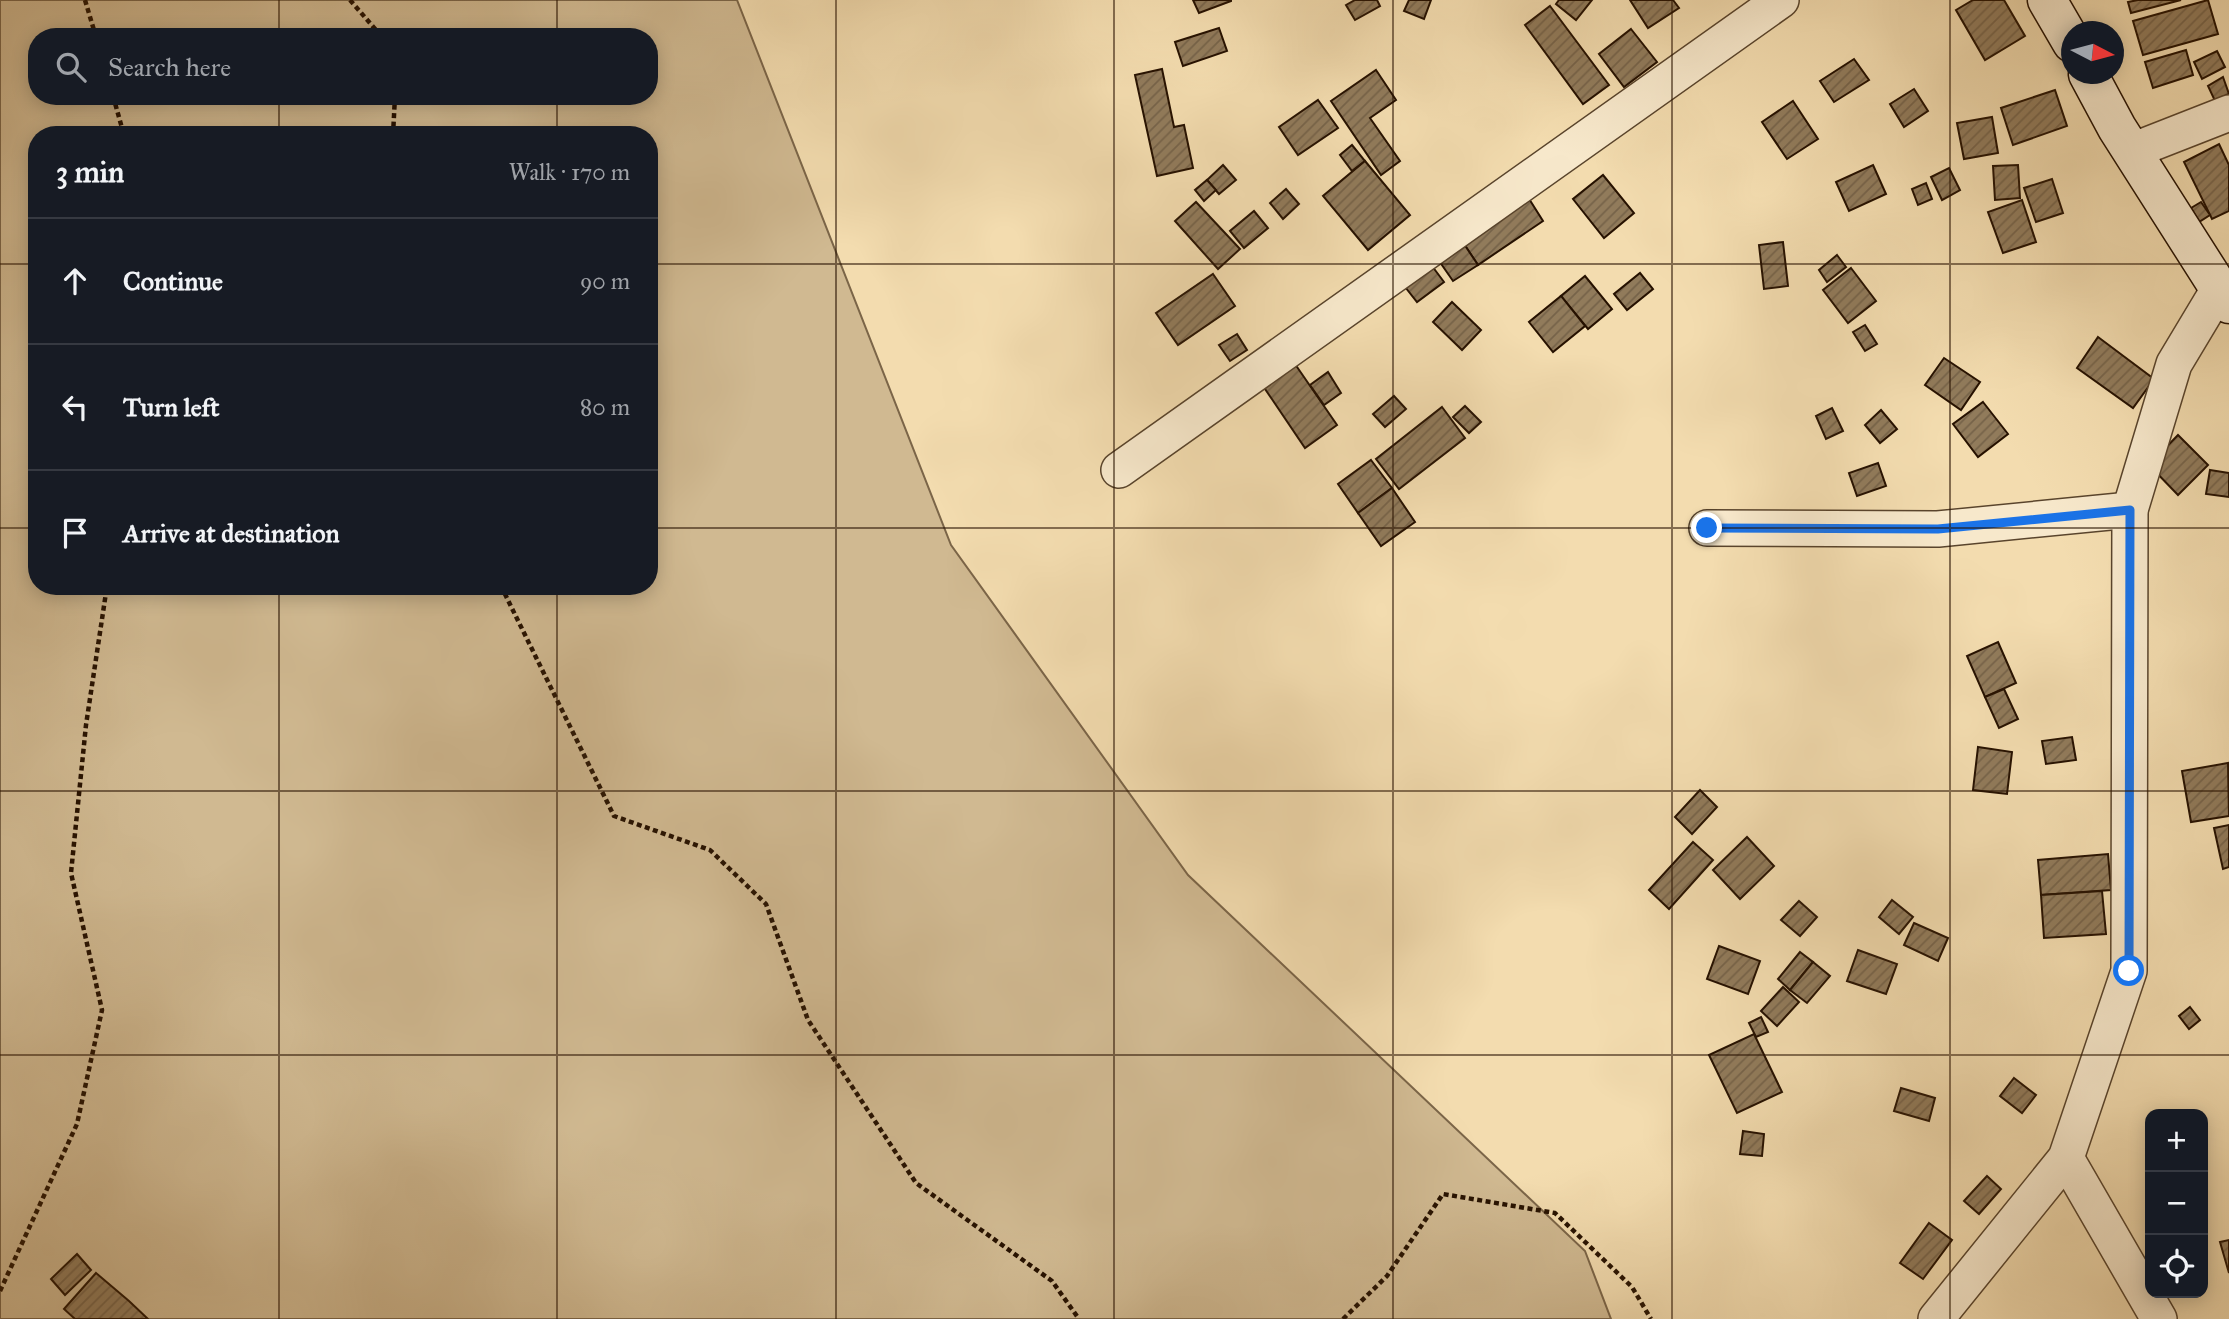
<!DOCTYPE html>
<html lang="en">
<head>
<meta charset="utf-8">
<style>
	body { margin:0; font-family:"IM FELL Great Primer",serif; background:#242831; color:#f1f3f6 }
	.controls { position:absolute; right:21px; bottom:21px; display:grid; overflow:hidden; border-radius:14px; box-shadow:0 4px 18px #0003 }
	.controls button { width:63px; height:63px; display:grid; place-items:center; padding:0; border:0; border-bottom:2px solid #363941; background:#171b24; color:#f1f3f6; font:35px sans-serif }
	.compass { position:absolute; left:2061px; top:21px; width:63px; height:63px; border-radius:50%; background:#171b24; box-shadow:0 4px 18px #0003; rotate:96deg }
	.stop { position:absolute; width:21px; height:21px; margin:-16px; border:5px solid #1a73e8; border-radius:50%; background:#fff }
	.stop.end { background:#1a73e8; border-color:#fff; box-shadow:0 2px 7px #0008 }
	.list { margin:0; padding:0; list-style:none }
	h2 { display:flex; justify-content:space-between; align-items:center; height:91px; margin:0; padding:0 28px; font-size:30px }
	h2 small { font-size:23px; font-weight:400; color:#9ea1a6 }
	.list li { display:grid; grid-template-columns:46px 1fr auto; gap:21px; align-items:center; box-sizing:border-box; height:126px; padding:0 28px; border-top:2px solid #363941 }
	.list b { display:block; font-size:26px; white-space:nowrap }
	.list em { font-size:23px; font-style:normal; color:#9ea1a6 }
	.icon { flex:none; width:38px; height:38px; fill:none; stroke:currentColor; stroke-width:2; stroke-linecap:round; stroke-linejoin:round }
	.map { position:relative; flex:none; width:2229px; height:1319px; overflow:hidden }
	.search { position:absolute; background:#171b24; box-shadow:0 4px 18px #0003; left:28px; top:28px; width:630px; height:77px; display:flex; align-items:center; gap:18px; box-sizing:border-box; padding:0 24px; border-radius:28px; color:#9ea1a6; font-size:26px }
	.panel { position:absolute; background:#171b24; box-shadow:0 4px 18px #0003; left:28px; top:126px; width:630px; height:469px; border-radius:28px }
	.map>svg:first-child { display:block }
	.grass { fill:#d0b991; stroke:#7b6548; stroke-width:2; fill-rule:evenodd }
	.building { fill:url(#building-hatch); stroke:#261100; stroke-width:2 }
	.lines { fill:none; stroke-linecap:round; stroke-linejoin:round }
	.street-casing { stroke:#59442c; stroke-width:38 }
	.secondary-casing { stroke:#261100; stroke-width:41 }
	.path { stroke:#261100; stroke-width:4.5; stroke-dasharray:5 3.5; stroke-linecap:butt }
	.street { stroke:#f7e8cb; stroke-width:35 }
	.secondary { stroke:#f7e8cb; stroke-width:38 }
	.route { stroke:#1a73e8; stroke-width:9 }
	.grid { fill:none; stroke:#261100; stroke-width:2; stroke-opacity:0.55 }
</style>
</head>
<body>
<div class="map">
<svg width="2229" height="1319" viewBox="0 0 2229 1319">
	<defs>
		<pattern id="building-hatch" width="6" height="6" patternUnits="userSpaceOnUse" patternTransform="scale(1.75)"><rect width="6" height="6" fill="#917b5b"/><path d="M-1 1l2-2M0 6l6-6M5 7l2-2" fill="none" stroke="#766349"/></pattern>
	</defs>
	<rect width="100%" height="100%" fill="#f3dcaf"/>
	<filter id="stains"><feTurbulence type="fractalNoise" baseFrequency=".00286" numOctaves="4"/><feColorMatrix values="0 0 0 0 .2 0 0 0 0 .09 0 0 0 0 .02 0 0 0 .5 -.17"/></filter>
	<radialGradient id="worn" r=".72"><stop offset=".6" stop-color="#630" stop-opacity="0"/><stop offset="1" stop-color="#630" stop-opacity=".3"/></radialGradient>
	<path class="grass" d="M 0,0 L 737,0 L 951,545 L 1188,875 L 1585,1251 L 1611,1319 L 0,1319 ZM 37,37 L 649,37 L 649,96 L 37,96 ZM 37,135 L 649,135 L 649,586 L 37,586 Z"/>
	<g class="building">
		<path d="M 1193,0 L 1231,0 L 1231,1 L 1199,13 Z"/>
		<path d="M 1355,0 L 1377,0 L 1380,6 L 1355,20 L 1346,5 Z"/>
		<path d="M 1409,0 L 1431,0 L 1424,19 L 1404,11 Z"/>
		<path d="M 1559,0 L 1592,0 L 1576,20 L 1556,4 Z"/>
		<path d="M 1630,0 L 1673,0 L 1679,8 L 1648,28 Z"/>
		<path d="M 1973,0 L 2004,0 L 2025,36 L 1985,60 L 1956,10 Z"/>
		<path d="M 2138,0 L 2181,0 L 2131,13 L 2128,2 Z"/>
		<path d="M 2208,0 L 2218,34 L 2143,55 L 2133,21 Z"/>
		<path d="M 1550,6 L 1609,85 L 1583,104 L 1525,25 Z"/>
		<path d="M 1219,28 L 1227,51 L 1183,66 L 1175,42 Z"/>
		<path d="M 1631,29 L 1657,62 L 1624,87 L 1599,54 Z"/>
		<path d="M 2186,50 L 2193,75 L 2153,88 L 2145,62 Z"/>
		<path d="M 2217,51 L 2225,67 L 2202,79 L 2194,62 Z"/>
		<path d="M 1854,59 L 1869,80 L 1834,102 L 1820,81 Z"/>
		<path d="M 1162,69 L 1174,127 L 1184,125 L 1193,168 L 1157,176 L 1135,75 Z"/>
		<path d="M 1376,70 L 1396,100 L 1370,118 L 1400,161 L 1381,175 L 1331,101 Z"/>
		<path d="M 2223,77 L 2229,94 L 2215,101 L 2208,86 Z"/>
		<path d="M 1914,89 L 1928,111 L 1904,127 L 1890,104 Z"/>
		<path d="M 2055,90 L 2067,126 L 2013,145 L 2001,108 Z"/>
		<path d="M 1318,100 L 1338,128 L 1298,155 L 1279,127 Z"/>
		<path d="M 1793,101 L 1818,139 L 1787,159 L 1762,122 Z"/>
		<path d="M 1992,117 L 1998,153 L 1964,159 L 1957,123 Z"/>
		<path d="M 2219,144 L 2229,165 L 2229,211 L 2212,219 L 2184,162 Z"/>
		<path d="M 1352,145 L 1365,161 L 1352,171 L 1340,155 Z"/>
		<path d="M 1365,161 L 1410,215 L 1368,250 L 1323,196 Z"/>
		<path d="M 1223,165 L 1236,180 L 1219,194 L 1207,180 Z"/>
		<path d="M 1873,165 L 1886,194 L 1849,211 L 1836,182 Z"/>
		<path d="M 2018,165 L 2020,198 L 1995,200 L 1993,166 Z"/>
		<path d="M 1949,168 L 1960,190 L 1942,200 L 1931,177 Z"/>
		<path d="M 1603,175 L 1634,213 L 1604,238 L 1573,199 Z"/>
		<path d="M 2052,179 L 2063,213 L 2036,222 L 2024,188 Z"/>
		<path d="M 1207,180 L 1216,190 L 1204,201 L 1195,190 Z"/>
		<path d="M 1926,183 L 1932,199 L 1918,205 L 1912,189 Z"/>
		<path d="M 1286,189 L 1299,204 L 1283,219 L 1270,203 Z"/>
		<path d="M 1526,194 L 1543,221 L 1478,265 L 1460,238 Z"/>
		<path d="M 2022,200 L 2036,242 L 2003,253 L 1988,212 Z"/>
		<path d="M 1196,202 L 1240,249 L 1218,269 L 1175,221 Z"/>
		<path d="M 2201,202 L 2210,215 L 2199,222 L 2191,208 Z"/>
		<path d="M 1254,211 L 1268,228 L 1244,248 L 1230,231 Z"/>
		<path d="M 1460,238 L 1478,265 L 1453,281 L 1435,255 Z"/>
		<path d="M 1783,242 L 1788,286 L 1764,289 L 1759,245 Z"/>
		<path d="M 1837,255 L 1846,267 L 1827,282 L 1819,270 Z"/>
		<path d="M 1429,262 L 1444,282 L 1417,302 L 1402,283 Z"/>
		<path d="M 1851,268 L 1876,301 L 1848,323 L 1823,290 Z"/>
		<path d="M 1640,273 L 1653,289 L 1627,310 L 1614,294 Z"/>
		<path d="M 1213,274 L 1235,306 L 1178,345 L 1156,313 Z"/>
		<path d="M 1585,276 L 1612,309 L 1588,329 L 1561,296 Z"/>
		<path d="M 1561,296 L 1585,326 L 1553,352 L 1529,322 Z"/>
		<path d="M 1452,302 L 1481,330 L 1462,350 L 1433,322 Z"/>
		<path d="M 1865,325 L 1877,344 L 1865,351 L 1853,332 Z"/>
		<path d="M 1237,334 L 1247,350 L 1230,361 L 1219,345 Z"/>
		<path d="M 2098,337 L 2154,379 L 2133,408 L 2077,368 Z"/>
		<path d="M 1944,358 L 1980,382 L 1961,410 L 1925,385 Z"/>
		<path d="M 1295,364 L 1337,425 L 1305,448 L 1263,386 Z"/>
		<path d="M 1328,372 L 1341,393 L 1324,405 L 1310,385 Z"/>
		<path d="M 1394,396 L 1406,409 L 1385,427 L 1373,414 Z"/>
		<path d="M 1983,402 L 2008,434 L 1978,457 L 1953,424 Z"/>
		<path d="M 1465,406 L 1481,422 L 1469,433 L 1453,417 Z"/>
		<path d="M 1442,407 L 1465,438 L 1399,489 L 1376,459 Z"/>
		<path d="M 1832,408 L 1843,431 L 1826,439 L 1816,416 Z"/>
		<path d="M 1881,410 L 1897,429 L 1880,443 L 1865,425 Z"/>
		<path d="M 2178,435 L 2208,465 L 2178,495 L 2149,465 Z"/>
		<path d="M 1371,460 L 1392,488 L 1358,513 L 1338,484 Z"/>
		<path d="M 1878,463 L 1886,486 L 1857,496 L 1849,473 Z"/>
		<path d="M 2210,470 L 2229,473 L 2229,497 L 2206,494 Z"/>
		<path d="M 1392,488 L 1415,522 L 1381,546 L 1358,513 Z"/>
		<path d="M 1998,642 L 2016,683 L 1985,697 L 1967,656 Z"/>
		<path d="M 2004,689 L 2018,719 L 1999,728 L 1985,697 Z"/>
		<path d="M 2072,737 L 2076,760 L 2046,764 L 2042,741 Z"/>
		<path d="M 1978,747 L 2012,752 L 2007,794 L 1973,790 Z"/>
		<path d="M 2228,763 L 2229,816 L 2191,822 L 2182,771 Z"/>
		<path d="M 1700,790 L 1717,807 L 1692,834 L 1675,817 Z"/>
		<path d="M 2229,825 L 2229,867 L 2223,869 L 2214,828 Z"/>
		<path d="M 1747,837 L 1774,866 L 1740,899 L 1713,870 Z"/>
		<path d="M 1693,842 L 1713,860 L 1669,909 L 1649,890 Z"/>
		<path d="M 2108,854 L 2111,890 L 2041,895 L 2038,860 Z"/>
		<path d="M 2102,891 L 2106,934 L 2044,938 L 2041,895 Z"/>
		<path d="M 1892,900 L 1913,917 L 1899,934 L 1879,917 Z"/>
		<path d="M 1799,901 L 1817,917 L 1800,936 L 1781,920 Z"/>
		<path d="M 1914,923 L 1948,938 L 1938,961 L 1904,945 Z"/>
		<path d="M 1719,946 L 1760,961 L 1748,994 L 1707,979 Z"/>
		<path d="M 1858,950 L 1897,964 L 1886,994 L 1847,981 Z"/>
		<path d="M 1800,952 L 1813,962 L 1790,990 L 1778,979 Z"/>
		<path d="M 1813,962 L 1830,976 L 1807,1003 L 1790,990 Z"/>
		<path d="M 1783,987 L 1799,1002 L 1777,1026 L 1761,1011 Z"/>
		<path d="M 2190,1007 L 2200,1020 L 2189,1029 L 2179,1016 Z"/>
		<path d="M 1761,1017 L 1768,1032 L 1756,1037 L 1749,1023 Z"/>
		<path d="M 1754,1034 L 1782,1092 L 1737,1113 L 1709,1055 Z"/>
		<path d="M 2014,1078 L 2036,1095 L 2022,1113 L 2000,1096 Z"/>
		<path d="M 1901,1088 L 1935,1098 L 1929,1121 L 1894,1111 Z"/>
		<path d="M 1743,1131 L 1764,1134 L 1762,1156 L 1740,1154 Z"/>
		<path d="M 1987,1176 L 2001,1189 L 1979,1214 L 1964,1201 Z"/>
		<path d="M 1929,1223 L 1952,1240 L 1923,1279 L 1900,1263 Z"/>
		<path d="M 2229,1240 L 2229,1273 L 2220,1242 Z"/>
		<path d="M 77,1254 L 91,1270 L 65,1295 L 51,1279 Z"/>
		<path d="M 96,1273 L 129,1301 L 148,1319 L 75,1319 L 64,1309 Z"/>
	</g>
	<g class="lines">
		<defs>
			<g id="street">
				<path d="M 2132,151 L 2229,113"/>
				<path d="M 1119,470 L 1781,0"/>
				<path d="M 1707,528 L 1938,529 L 2130,510"/>
				<path d="M 2066,1158 L 2159,1319"/>
				<path d="M 1936,1319 L 2066,1158 L 2129,971 L 2130,510 L 2174,364 L 2219,289"/>
			</g>
			<g id="secondary">
				<path d="M 2047,0 L 2072,43"/>
				<path d="M 2088,74 L 2117,128 L 2229,304"/>
			</g>
		</defs>
		<use href="#street" class="street-casing"/>
		<use href="#secondary" class="secondary-casing"/>
		<g class="path">
			<path d="M 85,0 L 96,37"/>
			<path d="M 350,0 L 382,37"/>
			<path d="M 113,96 L 124,135"/>
			<path d="M 393,135 L 395,96"/>
			<path d="M 501,586 L 614,816 L 710,850 L 766,904 L 808,1020 L 916,1183 L 1052,1281 L 1079,1319"/>
			<path d="M 0,1291 L 77,1124 L 102,1010 L 71,873 L 86,725 L 107,586"/>
			<path d="M 1343,1319 L 1387,1276 L 1443,1194 L 1555,1213 L 1632,1287 L 1651,1319"/>
		</g>
		<use href="#street" class="street"/>
		<use href="#secondary" class="secondary"/>
	</g>
	<g class="lines">
		<path class="route" d="M 1707,528 L 1938,529 L 2130,510 L 2129,971"/>
	</g>
	<path class="grid" d="M 279,0 L 279,37M 557,0 L 557,37M 836,0 L 836,1319M 1114,0 L 1114,1319M 1393,0 L 1393,1319M 1672,0 L 1672,1319M 1950,0 L 1950,1319M 279,96 L 279,135M 557,96 L 557,135M 0,264 L 37,264M 649,264 L 2229,264M 0,528 L 37,528M 649,528 L 2229,528M 279,586 L 279,1319M 557,586 L 557,1319M 0,791 L 2229,791M 0,1055 L 2229,1055"/>
	<rect width="100%" height="100%" filter="url(#stains)"/>
	<rect width="100%" height="100%" fill="url(#worn)"/>
</svg>
<div class="controls">
<button>+</button>
<button>−</button>
<button><svg class="icon" aria-label="locate" viewBox="0 0 24 24"><circle cx="12" cy="12" r="6"/><path d="M12 2v4M12 18v4M2 12h4M18 12h4"/></svg></button>
</div>
<svg class="compass" viewBox="-18 -18 36 36"><path d="M0-13l5 13h-10z" fill="#e53935"/><path d="M0 13l5-13h-10z" fill="#9ea1a6"/></svg>
<div class="stop" style="left:2129px;top:971px"></div>
<div class="stop end" style="left:1707px;top:528px"></div>
<div class="search"><svg class="icon" aria-label="search" viewBox="0 0 24 24"><circle cx="10" cy="10" r="6"/><path d="M15 15l6 6"/></svg>Search here</div>
<section class="panel">
<h2>3 min<small>Walk · 170 m</small></h2>
<ul class="list">
<li><svg class="icon" aria-label="ahead" viewBox="0 0 24 24"><path d="M12 20V5M6 11l6-6 6 6"/></svg><div><b>Continue</b></div><em>90 m</em></li>
<li><svg class="icon" aria-label="left" viewBox="0 0 24 24"><path d="M17 20v-9H6M10 6l-5 5 5 5"/></svg><div><b>Turn left</b></div><em>80 m</em></li>
<li><svg class="icon" aria-label="arrive" viewBox="0 0 24 24"><path d="M6 21V4h12l-3 4 3 4H6"/></svg><div><b>Arrive at destination</b></div></li>
</ul>
</section>
</div>
</body>
</html>
